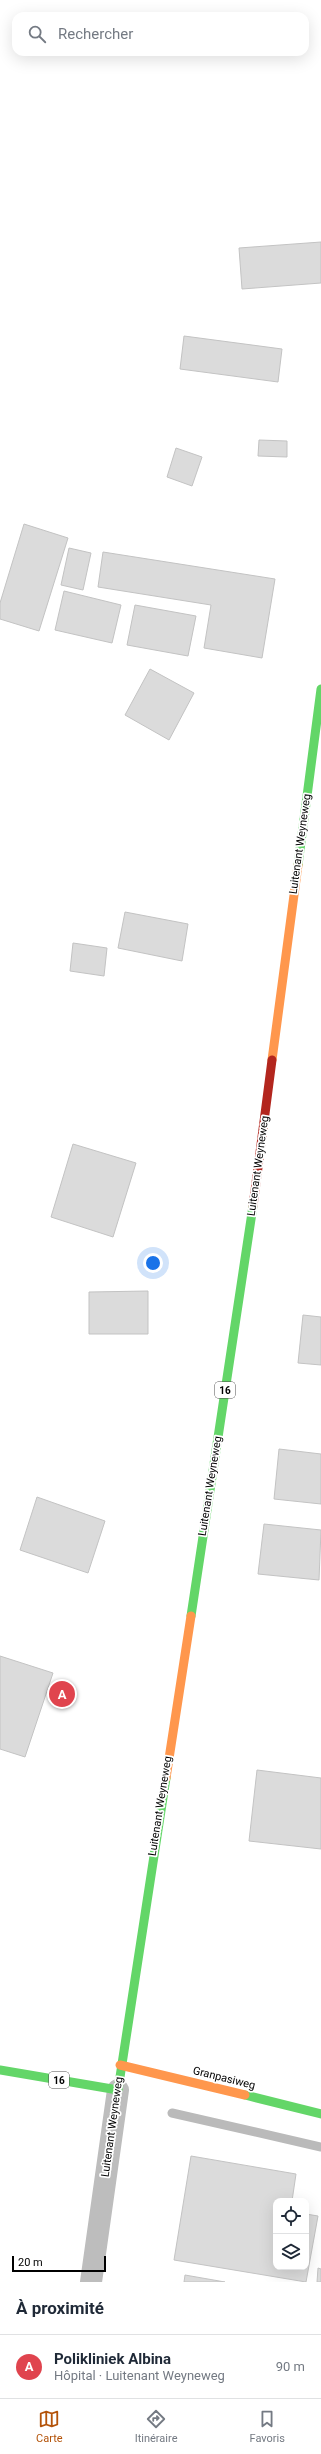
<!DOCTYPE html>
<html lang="fr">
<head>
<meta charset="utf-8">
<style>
	body { margin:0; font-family:Roboto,sans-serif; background:#f2f2f3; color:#1f2937 }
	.controls { position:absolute; right:12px; bottom:12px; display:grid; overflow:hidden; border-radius:8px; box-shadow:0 4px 16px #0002 }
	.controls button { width:36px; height:36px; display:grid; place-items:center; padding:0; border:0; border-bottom:1px solid #e0e1e3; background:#fff; color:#1f2937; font:20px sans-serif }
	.scale { position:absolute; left:12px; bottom:10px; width:94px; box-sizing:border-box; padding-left:4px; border:2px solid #000; border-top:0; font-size:11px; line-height:14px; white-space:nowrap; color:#000; -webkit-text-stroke:3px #fff; paint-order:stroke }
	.you { position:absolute; left:153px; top:1263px; width:14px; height:14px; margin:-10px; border:3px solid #fff; border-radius:50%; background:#1a73e8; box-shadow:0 0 0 6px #1a73e833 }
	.badge { display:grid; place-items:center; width:26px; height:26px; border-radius:50%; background:#b45309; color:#fff; font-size:13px; font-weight:700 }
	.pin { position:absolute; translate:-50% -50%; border:2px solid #fff; box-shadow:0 1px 4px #0006 }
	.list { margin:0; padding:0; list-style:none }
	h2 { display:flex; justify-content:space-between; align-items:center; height:52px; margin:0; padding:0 16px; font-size:17px }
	h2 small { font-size:13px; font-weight:400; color:#747a83 }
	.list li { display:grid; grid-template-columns:26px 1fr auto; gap:12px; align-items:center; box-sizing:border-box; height:64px; padding:0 16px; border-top:1px solid #e0e1e3 }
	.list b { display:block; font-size:15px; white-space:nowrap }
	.list p { margin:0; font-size:13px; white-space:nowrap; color:#747a83 }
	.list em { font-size:13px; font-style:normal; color:#747a83 }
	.icon { flex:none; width:22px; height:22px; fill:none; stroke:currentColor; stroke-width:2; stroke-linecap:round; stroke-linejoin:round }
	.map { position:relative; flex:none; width:321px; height:2282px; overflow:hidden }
	.search { position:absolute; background:#fff; box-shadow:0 4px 16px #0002; left:12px; right:12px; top:12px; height:44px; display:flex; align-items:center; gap:10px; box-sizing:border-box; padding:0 14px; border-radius:12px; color:#747a83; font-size:15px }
	.sheet { height:116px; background:#fff }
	nav { display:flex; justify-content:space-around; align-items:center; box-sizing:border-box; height:56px; border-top:1px solid #e0e1e3; background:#fff; font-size:11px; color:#747a83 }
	nav a { display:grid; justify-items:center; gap:2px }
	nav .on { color:#b45309 }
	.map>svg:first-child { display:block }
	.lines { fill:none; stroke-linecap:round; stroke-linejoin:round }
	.stream { stroke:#bababa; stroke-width:9 }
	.building { fill:#dbdbdb; stroke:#c3c3c3 }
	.street { stroke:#bdbdbd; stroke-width:22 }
	.fast { stroke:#63d668; stroke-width:9 }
	.slow { stroke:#ff974d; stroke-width:9 }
	.jam { stroke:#b3261e; stroke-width:9 }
	.labels { text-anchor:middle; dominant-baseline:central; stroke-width:3.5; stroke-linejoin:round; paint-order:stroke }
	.shield { fill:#fff; stroke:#4c4c4c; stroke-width:1 }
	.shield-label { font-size:10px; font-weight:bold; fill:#000 }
	.street-label { font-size:11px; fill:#000; stroke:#fff }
</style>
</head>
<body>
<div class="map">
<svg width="321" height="2282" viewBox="0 0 321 2282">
	<rect width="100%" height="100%" fill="#fff"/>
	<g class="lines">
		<path class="stream" d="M 172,2113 L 321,2147"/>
	</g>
	<g class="building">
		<path d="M 321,242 L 321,283 L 242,289 L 239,248 Z"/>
		<path d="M 184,336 L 282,349 L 278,382 L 180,369 Z"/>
		<path d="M 259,440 L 287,441 L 287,457 L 258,456 Z"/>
		<path d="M 176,448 L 202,457 L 192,486 L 167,477 Z"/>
		<path d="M 24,524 L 68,538 L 39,631 L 0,619 L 0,603 Z"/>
		<path d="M 69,548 L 91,553 L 83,590 L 61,585 Z"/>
		<path d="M 103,552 L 275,579 L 262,658 L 204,648 L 211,605 L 98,587 Z"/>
		<path d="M 64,591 L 121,605 L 112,643 L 55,630 Z"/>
		<path d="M 135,605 L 196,616 L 188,656 L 127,645 Z"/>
		<path d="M 150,669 L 194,693 L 169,740 L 125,715 Z"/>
		<path d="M 125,912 L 188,924 L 182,961 L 118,948 Z"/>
		<path d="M 73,943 L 107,948 L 104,976 L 70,971 Z"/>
		<path d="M 73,1144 L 136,1163 L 113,1237 L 51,1217 Z"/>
		<path d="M 148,1291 L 148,1334 L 89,1334 L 89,1292 Z"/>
		<path d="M 303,1315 L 321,1317 L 321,1365 L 298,1363 Z"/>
		<path d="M 279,1449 L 321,1454 L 321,1504 L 274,1499 Z"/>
		<path d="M 37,1497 L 105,1521 L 88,1573 L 20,1550 Z"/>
		<path d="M 264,1524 L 321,1530 L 319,1580 L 258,1574 Z"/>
		<path d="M 0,1656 L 53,1673 L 25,1757 L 0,1749 Z"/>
		<path d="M 257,1770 L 321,1778 L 321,1849 L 249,1841 Z"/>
		<path d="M 191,2156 L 296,2174 L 292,2201 L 276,2201 L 276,2267 L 306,2267 L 306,2214 L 318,2216 L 306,2282 L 174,2260 Z"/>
		<path d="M 318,2268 L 321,2269 L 321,2282 L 317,2282 Z"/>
		<path d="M 185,2275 L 225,2282 L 184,2282 Z"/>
	</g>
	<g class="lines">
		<path class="street" d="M 91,2282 L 118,2090"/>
		<g class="fast">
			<path d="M 298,865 L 321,689"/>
			<path d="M 191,1616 L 253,1206"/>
			<path d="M 0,2070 L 118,2090 L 166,1778"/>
			<path d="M 245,2095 L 321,2114"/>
		</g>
		<g class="slow">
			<path d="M 272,1060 L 298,865"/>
			<path d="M 166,1778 L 191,1616"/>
			<path d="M 120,2065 L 245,2095"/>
		</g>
		<path class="jam" d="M 253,1206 L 272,1060"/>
	</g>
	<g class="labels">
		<g class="shield">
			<rect x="215" y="1382" width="20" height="16" rx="3"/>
			<rect x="49" y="2072" width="20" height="16" rx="3"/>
		</g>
		<g class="shield-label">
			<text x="225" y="1390">16</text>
			<text x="59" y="2080">16</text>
		</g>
		<g class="street-label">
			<text transform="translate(300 844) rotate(-82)">Luitenant Weyneweg</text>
			<text transform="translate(258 1166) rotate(-82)">Luitenant Weyneweg</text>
			<text transform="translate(210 1486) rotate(-81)">Luitenant Weyneweg</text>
			<text transform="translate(160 1806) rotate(-81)">Luitenant Weyneweg</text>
			<text transform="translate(224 2078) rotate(14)">Granpasiweg</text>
			<text transform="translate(112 2127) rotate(-82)">Luitenant Weyneweg</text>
		</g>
	</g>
</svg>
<div class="controls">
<button><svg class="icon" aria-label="locate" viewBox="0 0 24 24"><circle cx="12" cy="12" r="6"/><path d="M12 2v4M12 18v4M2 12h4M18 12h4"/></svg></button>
<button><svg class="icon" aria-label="layers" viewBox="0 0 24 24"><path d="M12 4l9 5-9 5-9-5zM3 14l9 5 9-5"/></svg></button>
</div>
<div class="scale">20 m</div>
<div class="you"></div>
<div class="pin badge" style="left:62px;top:1694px;background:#e0444e">A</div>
<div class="search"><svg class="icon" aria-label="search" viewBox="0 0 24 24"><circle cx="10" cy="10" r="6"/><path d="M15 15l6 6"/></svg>Rechercher</div>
</div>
<section class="sheet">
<h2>À proximité<small></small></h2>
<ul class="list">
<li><span class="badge" style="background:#e0444e">A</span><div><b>Polikliniek Albina</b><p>Hôpital · Luitenant Weyneweg</p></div><em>90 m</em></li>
</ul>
</section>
<nav>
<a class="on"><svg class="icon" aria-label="map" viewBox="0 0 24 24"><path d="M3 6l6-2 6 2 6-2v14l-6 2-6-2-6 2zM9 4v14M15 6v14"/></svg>Carte</a>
<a><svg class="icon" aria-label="directions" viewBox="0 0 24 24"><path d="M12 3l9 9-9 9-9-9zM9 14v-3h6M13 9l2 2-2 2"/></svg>Itinéraire</a>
<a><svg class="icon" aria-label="saved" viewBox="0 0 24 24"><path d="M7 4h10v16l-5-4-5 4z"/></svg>Favoris</a>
</nav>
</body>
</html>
